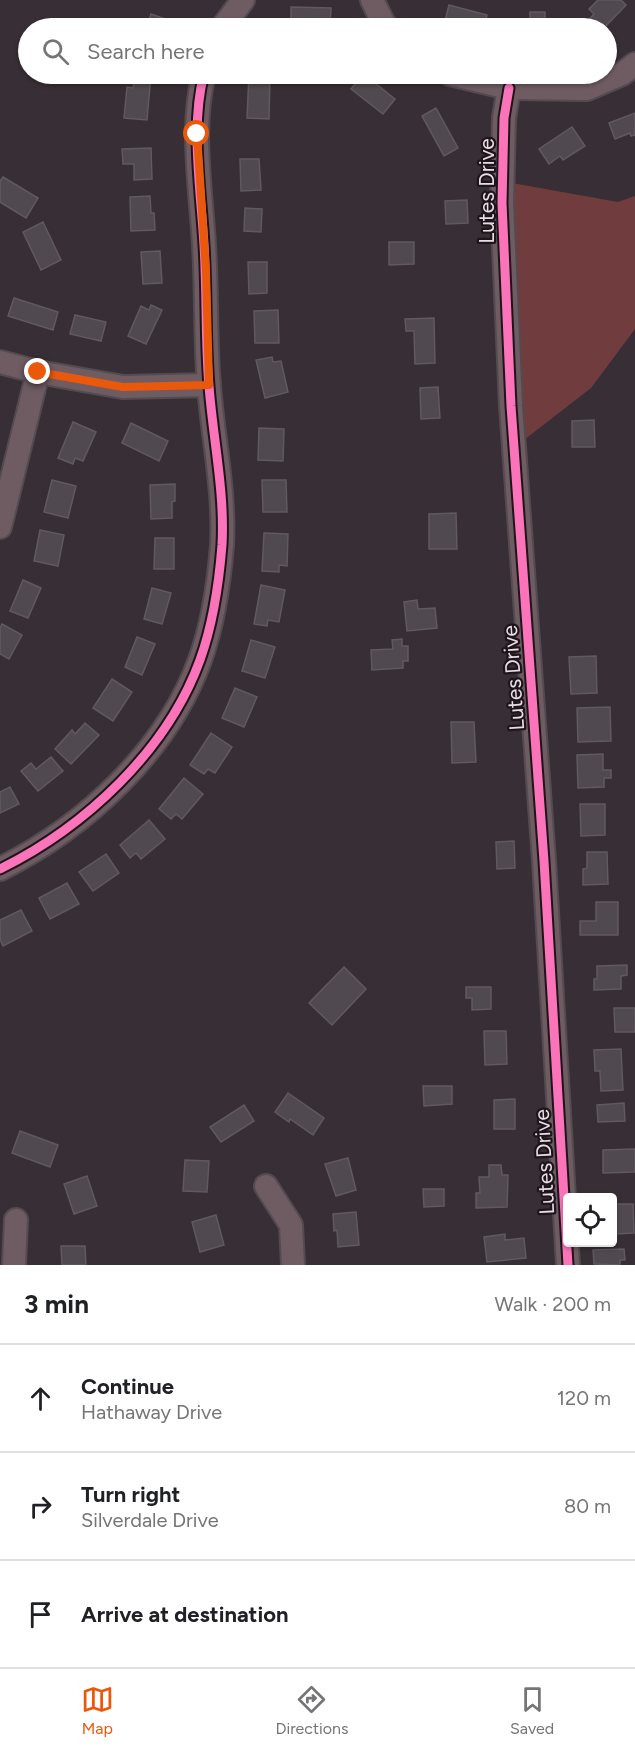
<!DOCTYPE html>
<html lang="en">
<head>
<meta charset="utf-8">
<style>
	body { margin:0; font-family:Figtree,sans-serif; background:#f2f2f2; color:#202124 }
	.controls { position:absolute; right:18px; bottom:18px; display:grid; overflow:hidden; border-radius:6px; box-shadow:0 2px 4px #0004 }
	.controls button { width:54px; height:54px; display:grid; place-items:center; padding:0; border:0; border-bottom:2px solid #e0e0e0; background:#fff; color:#202124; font:30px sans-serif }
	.stop { position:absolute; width:18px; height:18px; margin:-14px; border:4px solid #ea580c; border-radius:50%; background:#fff }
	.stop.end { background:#ea580c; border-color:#fff; box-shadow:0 2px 6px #0008 }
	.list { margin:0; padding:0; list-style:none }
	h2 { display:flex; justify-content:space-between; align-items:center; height:78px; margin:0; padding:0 24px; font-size:26px }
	h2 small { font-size:20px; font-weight:400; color:#757577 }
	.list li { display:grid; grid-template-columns:39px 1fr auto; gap:18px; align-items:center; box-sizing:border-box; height:108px; padding:0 24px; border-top:2px solid #e0e0e0 }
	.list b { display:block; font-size:22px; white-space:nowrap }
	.list p { margin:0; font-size:20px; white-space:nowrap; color:#757577 }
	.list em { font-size:20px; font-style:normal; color:#757577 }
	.icon { flex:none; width:33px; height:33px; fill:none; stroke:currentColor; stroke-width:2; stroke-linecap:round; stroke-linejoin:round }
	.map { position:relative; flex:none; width:635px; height:1265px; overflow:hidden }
	.search { position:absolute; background:#fff; box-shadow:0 2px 4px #0004; left:18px; right:18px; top:18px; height:66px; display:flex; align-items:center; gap:15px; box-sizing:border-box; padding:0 21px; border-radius:33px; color:#757577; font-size:22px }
	.sheet { height:402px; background:#fff }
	nav { display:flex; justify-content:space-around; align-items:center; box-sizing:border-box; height:84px; border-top:2px solid #e0e0e0; background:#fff; font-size:16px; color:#757577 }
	nav a { display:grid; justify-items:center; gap:3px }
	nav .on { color:#ea580c }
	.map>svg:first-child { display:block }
	.grass { fill:#713c3d }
	.building { fill:#50494f; stroke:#615960; stroke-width:1.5 }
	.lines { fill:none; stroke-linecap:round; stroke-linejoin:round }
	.minor-casing { stroke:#534b50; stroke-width:26 }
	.minor { stroke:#6e5c62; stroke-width:22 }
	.cycleway-casing { stroke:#1e151b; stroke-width:13 }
	.cycleway { stroke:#fb73b8; stroke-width:9 }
	.route { stroke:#ea580c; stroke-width:8 }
	.labels { text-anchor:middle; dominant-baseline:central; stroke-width:4.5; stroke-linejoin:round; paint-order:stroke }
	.street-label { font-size:21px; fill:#e9dde5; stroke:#1e151b }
</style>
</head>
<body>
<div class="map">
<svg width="635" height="1265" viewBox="0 0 635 1265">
	<rect width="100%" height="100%" fill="#382e35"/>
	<path class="grass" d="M 512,183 L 618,202 L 635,196 L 635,329 L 591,388 L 524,440 Z"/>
	<g class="building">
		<path d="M 598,0 L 621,0 L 626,5 L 604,28 L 586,28 L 583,26 L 594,14 L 589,9 Z"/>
		<path d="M 449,5 L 487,15 L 484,28 L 458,28 L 444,25 Z"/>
		<path d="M 291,7 L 331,8 L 330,28 L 304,28 L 304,23 L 291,23 Z"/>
		<path d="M 530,12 L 545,12 L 545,20 L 560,20 L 560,28 L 515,28 L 515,25 L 530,25 Z"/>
		<path d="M 151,14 L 174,22 L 172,28 L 146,28 Z"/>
		<path d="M 135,74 L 151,75 L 147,120 L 124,118 L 127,87 L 133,88 Z"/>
		<path d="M 249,74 L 270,74 L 269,119 L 247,118 Z"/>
		<path d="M 364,74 L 395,99 L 383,114 L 351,89 Z"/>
		<path d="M 436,108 L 458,148 L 444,156 L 422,116 Z"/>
		<path d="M 635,113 L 635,135 L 631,136 L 630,133 L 615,139 L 609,123 Z"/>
		<path d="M 572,127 L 585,146 L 563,160 L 560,156 L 549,164 L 539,149 Z"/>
		<path d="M 151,148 L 152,179 L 134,180 L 134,164 L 123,164 L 122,149 Z"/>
		<path d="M 240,159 L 259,159 L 261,190 L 241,191 Z"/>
		<path d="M 3,177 L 38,198 L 26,218 L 0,202 L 0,181 Z"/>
		<path d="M 150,196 L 151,213 L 154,213 L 155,230 L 131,231 L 130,197 Z"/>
		<path d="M 467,200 L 468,223 L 446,224 L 445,201 Z"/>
		<path d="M 245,208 L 262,209 L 261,232 L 244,231 Z"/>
		<path d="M 43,222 L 61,260 L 41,270 L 23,232 Z"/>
		<path d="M 389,242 L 414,242 L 414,264 L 389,265 Z"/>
		<path d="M 160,251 L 162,283 L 143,284 L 141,252 Z"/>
		<path d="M 248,262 L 267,262 L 267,293 L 249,294 Z"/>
		<path d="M 14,298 L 58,312 L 53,330 L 8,316 Z"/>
		<path d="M 151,305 L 162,310 L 146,344 L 128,336 L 141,306 L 149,310 Z"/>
		<path d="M 278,310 L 279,343 L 255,343 L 254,311 Z"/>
		<path d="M 75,315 L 106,322 L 101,341 L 70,334 Z"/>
		<path d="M 434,318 L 435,363 L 415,364 L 414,331 L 406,331 L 405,319 Z"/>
		<path d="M 272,357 L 273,362 L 281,361 L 288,392 L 265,398 L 256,360 Z"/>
		<path d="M 438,387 L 440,418 L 421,419 L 420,388 Z"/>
		<path d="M 594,420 L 595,447 L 572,447 L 572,421 Z"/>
		<path d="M 73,422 L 96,432 L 83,461 L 75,458 L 73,464 L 58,458 Z"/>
		<path d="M 131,423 L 168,441 L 159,461 L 122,443 Z"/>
		<path d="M 259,428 L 284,429 L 283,461 L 258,460 Z"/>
		<path d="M 52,480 L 76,486 L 68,518 L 44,512 Z"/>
		<path d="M 262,480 L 286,480 L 287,512 L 263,512 Z"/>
		<path d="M 175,484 L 175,501 L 172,502 L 172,518 L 151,519 L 150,485 Z"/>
		<path d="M 456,513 L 457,549 L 429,549 L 429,514 Z"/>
		<path d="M 40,530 L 64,535 L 58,566 L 34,561 Z"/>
		<path d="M 264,533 L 288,534 L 287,566 L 279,565 L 279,572 L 262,571 Z"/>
		<path d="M 155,538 L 174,538 L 174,569 L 154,569 Z"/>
		<path d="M 23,580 L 41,588 L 28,618 L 10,611 Z"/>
		<path d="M 261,585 L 285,590 L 279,622 L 268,620 L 267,626 L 254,624 Z"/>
		<path d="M 152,588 L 171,593 L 162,624 L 144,619 Z"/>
		<path d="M 417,600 L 418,609 L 435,608 L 437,628 L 407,631 L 404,602 Z"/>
		<path d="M 2,624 L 22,635 L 9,659 L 0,654 L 0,628 Z"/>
		<path d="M 137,637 L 155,644 L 142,675 L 125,667 Z"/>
		<path d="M 402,639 L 402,646 L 408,646 L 408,661 L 403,661 L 403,668 L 372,670 L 371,650 L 393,649 L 392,640 Z"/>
		<path d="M 251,640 L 275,647 L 265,678 L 242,671 Z"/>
		<path d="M 596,656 L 597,693 L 571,694 L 569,657 Z"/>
		<path d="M 112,679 L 132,692 L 113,721 L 93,708 Z"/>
		<path d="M 235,688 L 257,697 L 244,727 L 222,718 Z"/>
		<path d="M 610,707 L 611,741 L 578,742 L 577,708 Z"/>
		<path d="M 451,722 L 474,722 L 476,762 L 452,763 Z"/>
		<path d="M 85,723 L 99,735 L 71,764 L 55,749 L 72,730 L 75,734 Z"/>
		<path d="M 211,733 L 232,747 L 215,773 L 208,769 L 204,774 L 190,765 Z"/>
		<path d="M 603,754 L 603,770 L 611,770 L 611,778 L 604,778 L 604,787 L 578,788 L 577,755 Z"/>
		<path d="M 51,757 L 63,771 L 38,791 L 21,771 L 31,763 L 36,769 Z"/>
		<path d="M 184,778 L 203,794 L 182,819 L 176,814 L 171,819 L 159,809 Z"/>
		<path d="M 10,787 L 19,804 L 0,813 L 0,792 Z"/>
		<path d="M 580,804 L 605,804 L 605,835 L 581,836 Z"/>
		<path d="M 149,820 L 165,839 L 141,859 L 136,853 L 130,858 L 120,845 Z"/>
		<path d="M 514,841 L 515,868 L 497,869 L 496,842 Z"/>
		<path d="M 587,852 L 607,852 L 608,884 L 583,885 L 583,869 L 587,868 Z"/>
		<path d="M 106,854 L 119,873 L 93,891 L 79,872 Z"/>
		<path d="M 67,883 L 79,904 L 50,919 L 39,898 Z"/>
		<path d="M 596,902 L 618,902 L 618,935 L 580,935 L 580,921 L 596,921 Z"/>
		<path d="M 21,910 L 32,931 L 3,946 L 0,939 L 0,920 Z"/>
		<path d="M 627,965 L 627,975 L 621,976 L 621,989 L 594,990 L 594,979 L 597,979 L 597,966 Z"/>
		<path d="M 344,967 L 366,989 L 332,1025 L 309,1003 Z"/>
		<path d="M 466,987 L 491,987 L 491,1009 L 472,1010 L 472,998 L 466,998 Z"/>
		<path d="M 614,1008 L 635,1008 L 635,1032 L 615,1032 Z"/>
		<path d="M 484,1031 L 506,1031 L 507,1064 L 485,1065 Z"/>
		<path d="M 621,1049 L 623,1090 L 601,1091 L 600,1071 L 595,1071 L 594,1050 Z"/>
		<path d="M 423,1086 L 452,1086 L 452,1104 L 424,1106 Z"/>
		<path d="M 288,1093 L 324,1118 L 313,1135 L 290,1119 L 289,1122 L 275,1112 Z"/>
		<path d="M 515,1099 L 515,1129 L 494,1129 L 494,1100 Z"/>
		<path d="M 624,1103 L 625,1121 L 598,1122 L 597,1105 Z"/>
		<path d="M 244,1105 L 254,1121 L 221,1142 L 210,1127 Z"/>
		<path d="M 20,1131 L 58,1145 L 50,1167 L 12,1153 Z"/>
		<path d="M 635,1149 L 635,1172 L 603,1173 L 603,1150 Z"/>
		<path d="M 348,1158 L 356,1190 L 336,1196 L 325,1164 Z"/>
		<path d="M 185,1160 L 209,1161 L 207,1192 L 183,1191 Z"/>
		<path d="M 489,1165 L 501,1165 L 502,1175 L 508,1175 L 507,1207 L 476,1208 L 476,1193 L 480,1193 L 479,1177 L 489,1177 Z"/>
		<path d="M 87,1176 L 97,1206 L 74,1214 L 64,1184 Z"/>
		<path d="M 423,1189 L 444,1189 L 444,1206 L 424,1207 Z"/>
		<path d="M 612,1204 L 633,1204 L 634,1233 L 614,1234 Z"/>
		<path d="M 356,1212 L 359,1245 L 338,1247 L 337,1230 L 334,1231 L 333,1214 Z"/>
		<path d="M 216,1215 L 224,1245 L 200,1252 L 192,1222 Z"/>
		<path d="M 505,1234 L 505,1240 L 524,1238 L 526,1258 L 487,1262 L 484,1237 Z"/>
		<path d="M 61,1246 L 85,1246 L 86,1265 L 62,1265 Z"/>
		<path d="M 624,1249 L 625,1260 L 620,1260 L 620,1265 L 594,1264 L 593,1250 Z"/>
	</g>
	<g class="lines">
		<defs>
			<g id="minor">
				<path d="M 372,0 L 386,28"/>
				<path d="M 222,28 L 243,0"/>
				<path d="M 450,74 L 509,88 L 587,89 L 622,74 L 635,64"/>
				<path d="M 509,88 L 504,118 L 502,203 L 511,406 L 544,861 L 568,1265"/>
				<path d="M 0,362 L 38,372 L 123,387 L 209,385"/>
				<path d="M 0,527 L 38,372"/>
				<path d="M 0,869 C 85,827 167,751 200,660 C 213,624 219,583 222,545 C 225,492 213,439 209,386 C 205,339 207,292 204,245 C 201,191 190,126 204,74"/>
				<path d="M 266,1186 L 291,1225 L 293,1265"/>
				<path d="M 14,1265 L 16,1220"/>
			</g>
		</defs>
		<use href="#minor" class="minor-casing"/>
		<use href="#minor" class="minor"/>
		<defs>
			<g id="cycleway">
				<path d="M 509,88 L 504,118 L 502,203 L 511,406 L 544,861 L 568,1265"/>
				<path d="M 0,869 C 85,827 167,751 200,660 C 213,624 219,583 222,545 C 225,492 213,439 209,386 C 205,339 207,292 204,245 C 201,191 190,126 204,74"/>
			</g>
		</defs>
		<use href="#cycleway" class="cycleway-casing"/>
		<use href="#cycleway" class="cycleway"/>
	</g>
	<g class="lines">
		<path class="route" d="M 38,372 L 123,387 L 209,385 L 206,271 L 197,134"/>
	</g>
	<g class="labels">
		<g class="street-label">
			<text transform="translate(486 191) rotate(-90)">Lutes Drive</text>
			<text transform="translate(513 678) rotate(-94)">Lutes Drive</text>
			<text transform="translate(544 1162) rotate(-93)">Lutes Drive</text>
		</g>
	</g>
</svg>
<div class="controls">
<button><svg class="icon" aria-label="locate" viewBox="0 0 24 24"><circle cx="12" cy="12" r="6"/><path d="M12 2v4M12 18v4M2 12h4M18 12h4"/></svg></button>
</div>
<div class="stop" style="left:197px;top:134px"></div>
<div class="stop end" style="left:38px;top:372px"></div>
<div class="search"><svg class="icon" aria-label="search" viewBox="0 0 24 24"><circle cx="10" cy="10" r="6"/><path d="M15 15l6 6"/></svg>Search here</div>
</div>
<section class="sheet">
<h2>3 min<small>Walk · 200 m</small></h2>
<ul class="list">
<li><svg class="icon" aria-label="ahead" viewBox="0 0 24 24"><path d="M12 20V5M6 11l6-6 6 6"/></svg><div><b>Continue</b><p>Hathaway Drive</p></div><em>120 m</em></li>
<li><svg class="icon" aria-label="right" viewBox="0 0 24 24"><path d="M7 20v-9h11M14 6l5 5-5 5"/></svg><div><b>Turn right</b><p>Silverdale Drive</p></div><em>80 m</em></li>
<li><svg class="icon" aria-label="arrive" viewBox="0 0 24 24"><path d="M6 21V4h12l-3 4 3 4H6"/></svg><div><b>Arrive at destination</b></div></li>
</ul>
</section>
<nav>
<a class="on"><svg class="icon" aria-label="map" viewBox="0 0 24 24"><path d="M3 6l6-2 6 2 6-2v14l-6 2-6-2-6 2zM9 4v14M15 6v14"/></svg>Map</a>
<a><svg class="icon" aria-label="directions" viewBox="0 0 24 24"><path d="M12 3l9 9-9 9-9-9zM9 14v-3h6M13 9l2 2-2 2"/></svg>Directions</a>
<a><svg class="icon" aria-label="saved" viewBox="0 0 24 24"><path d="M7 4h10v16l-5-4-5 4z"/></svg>Saved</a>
</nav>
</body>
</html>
